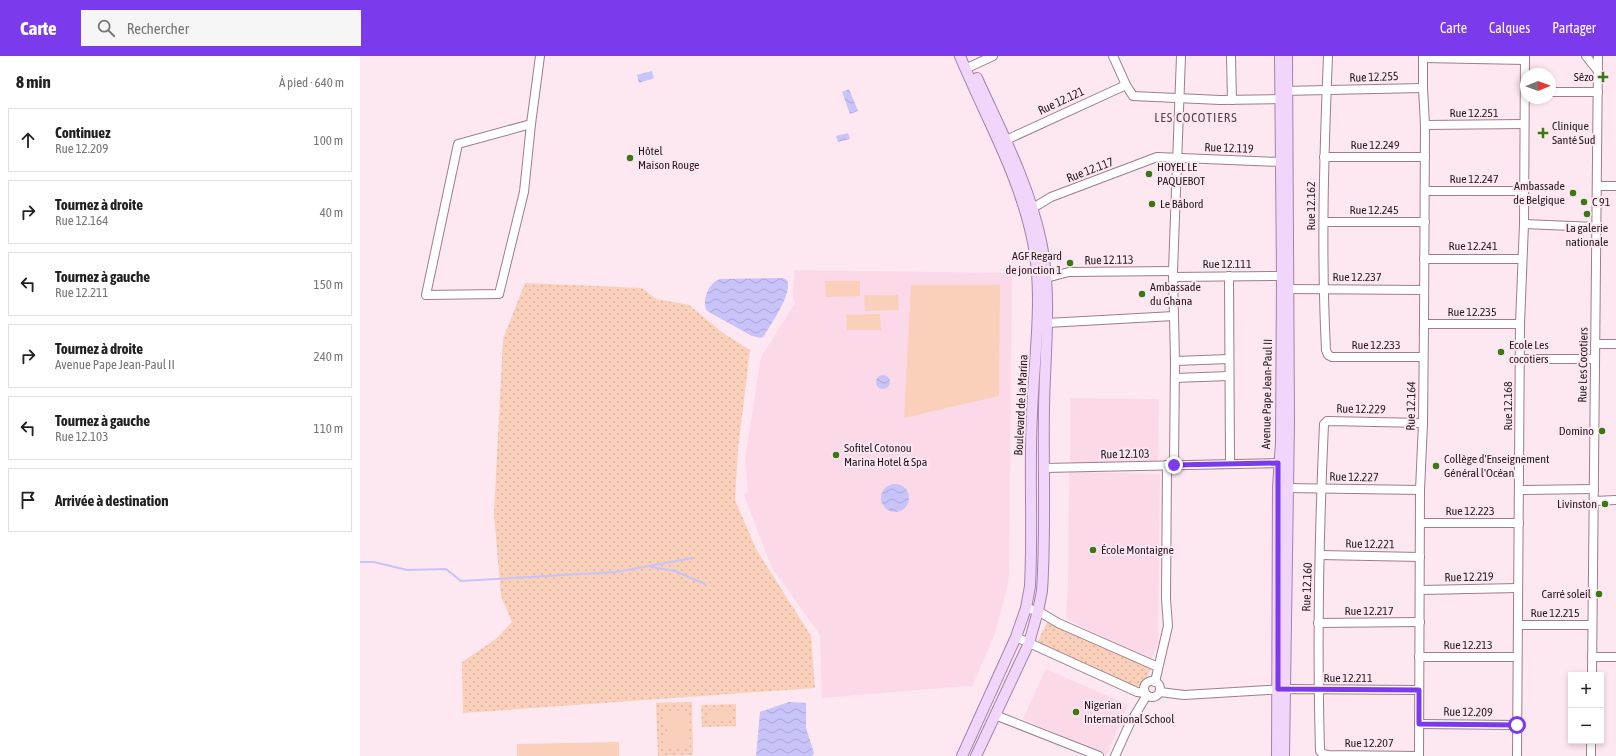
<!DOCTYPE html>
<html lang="fr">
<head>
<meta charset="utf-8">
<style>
	body { margin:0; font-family:"Asap Condensed",sans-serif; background:#f6f6f6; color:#222 }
	.controls { position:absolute; right:12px; bottom:12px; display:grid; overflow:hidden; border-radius:0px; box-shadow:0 2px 6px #0003 }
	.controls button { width:36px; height:36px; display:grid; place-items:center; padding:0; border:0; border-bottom:1px solid #e0e0e0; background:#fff; color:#222; font:20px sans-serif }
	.compass { position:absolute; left:1160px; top:12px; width:36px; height:36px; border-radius:50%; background:#fff; box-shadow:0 2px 6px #0003; rotate:89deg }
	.stop { position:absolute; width:12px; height:12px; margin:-9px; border:3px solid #7c3aed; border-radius:50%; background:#fff }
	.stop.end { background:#7c3aed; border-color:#fff; box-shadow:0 1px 4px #0008 }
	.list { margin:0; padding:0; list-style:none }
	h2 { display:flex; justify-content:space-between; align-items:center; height:52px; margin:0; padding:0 16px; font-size:17px }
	h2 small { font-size:13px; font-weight:400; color:#767676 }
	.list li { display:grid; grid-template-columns:26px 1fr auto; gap:12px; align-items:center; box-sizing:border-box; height:64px; margin:0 8px 8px; padding:0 8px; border:1px solid #e0e0e0; border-radius:0px }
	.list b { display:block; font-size:15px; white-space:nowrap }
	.list p { margin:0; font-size:13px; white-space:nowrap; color:#767676 }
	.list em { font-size:13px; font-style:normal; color:#767676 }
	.icon { flex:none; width:22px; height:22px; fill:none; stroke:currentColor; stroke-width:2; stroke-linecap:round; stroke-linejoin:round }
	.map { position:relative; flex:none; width:1256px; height:700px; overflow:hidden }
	header { display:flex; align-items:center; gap:24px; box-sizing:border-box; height:56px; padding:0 20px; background:#7c3aed; color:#fff }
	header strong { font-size:19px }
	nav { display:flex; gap:22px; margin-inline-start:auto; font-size:14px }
	.search { width:280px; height:36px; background:#f6f6f6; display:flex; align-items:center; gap:10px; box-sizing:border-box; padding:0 14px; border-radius:0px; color:#767676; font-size:15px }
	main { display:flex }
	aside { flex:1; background:#fff }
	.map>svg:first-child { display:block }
	.built { fill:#fcd9e9 }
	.grass { fill:url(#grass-dots) }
	.pitch { fill:#fad0bb }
	.water { fill:url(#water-waves) }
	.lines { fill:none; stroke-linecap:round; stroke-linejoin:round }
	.stream { stroke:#c8c3f9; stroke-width:2 }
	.minor-casing { stroke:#9d7d8c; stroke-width:10 }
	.major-casing { stroke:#a681ac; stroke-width:12 }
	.minor { stroke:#fff; stroke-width:8 }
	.major { stroke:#f2d5fa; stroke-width:10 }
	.route { stroke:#7c3aed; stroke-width:5 }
	.poi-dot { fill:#3a7813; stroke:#fde7f1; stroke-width:1.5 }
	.labels { text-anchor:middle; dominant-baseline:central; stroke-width:4; stroke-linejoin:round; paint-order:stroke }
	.street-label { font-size:12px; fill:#271a20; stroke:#fde7f1 }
	.poi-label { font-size:12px; fill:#271a20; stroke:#fde7f1; text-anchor:start }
	.neighbourhood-label { font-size:13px; letter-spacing:1px; fill:#5b3f4c; stroke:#fde7f1 }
</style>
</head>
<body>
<header>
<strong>Carte</strong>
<div class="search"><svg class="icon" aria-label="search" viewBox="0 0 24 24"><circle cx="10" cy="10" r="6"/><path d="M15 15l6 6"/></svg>Rechercher</div>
<nav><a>Carte</a><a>Calques</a><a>Partager</a></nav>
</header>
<main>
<aside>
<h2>8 min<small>À pied · 640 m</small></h2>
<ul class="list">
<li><svg class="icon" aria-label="ahead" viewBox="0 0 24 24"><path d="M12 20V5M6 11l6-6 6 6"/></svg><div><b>Continuez</b><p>Rue 12.209</p></div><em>100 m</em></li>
<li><svg class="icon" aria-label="right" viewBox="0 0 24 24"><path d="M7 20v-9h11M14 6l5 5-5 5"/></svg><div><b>Tournez à droite</b><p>Rue 12.164</p></div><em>40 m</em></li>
<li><svg class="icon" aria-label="left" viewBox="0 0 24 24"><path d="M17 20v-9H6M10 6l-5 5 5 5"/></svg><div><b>Tournez à gauche</b><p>Rue 12.211</p></div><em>150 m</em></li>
<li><svg class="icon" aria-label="right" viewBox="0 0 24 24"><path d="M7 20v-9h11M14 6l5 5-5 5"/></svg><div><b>Tournez à droite</b><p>Avenue Pape Jean-Paul II</p></div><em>240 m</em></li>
<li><svg class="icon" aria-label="left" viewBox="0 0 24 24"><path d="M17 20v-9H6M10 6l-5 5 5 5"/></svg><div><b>Tournez à gauche</b><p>Rue 12.103</p></div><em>110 m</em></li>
<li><svg class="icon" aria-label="arrive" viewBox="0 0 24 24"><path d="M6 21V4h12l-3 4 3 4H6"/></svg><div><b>Arrivée à destination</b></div></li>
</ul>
</aside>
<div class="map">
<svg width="1256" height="700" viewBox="0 0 1256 700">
	<defs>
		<pattern id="grass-dots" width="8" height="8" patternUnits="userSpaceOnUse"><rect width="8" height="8" fill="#fad0bb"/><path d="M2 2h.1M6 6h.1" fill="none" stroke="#d6b2a0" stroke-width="1.8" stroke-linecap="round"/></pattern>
		<pattern id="water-waves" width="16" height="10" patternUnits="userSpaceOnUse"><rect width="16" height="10" fill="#c8c3f9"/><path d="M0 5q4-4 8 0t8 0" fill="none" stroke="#aca7d5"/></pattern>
	</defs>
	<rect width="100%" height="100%" fill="#fde7f1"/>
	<g class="built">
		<path d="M 434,214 L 652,217 L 649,517 L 647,532 L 635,577 L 612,631 L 608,630 L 462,642 L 460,579 L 412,512 L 384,439 L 388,436 L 385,403 L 401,301 L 435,247 L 433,243 Z"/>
		<path d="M 710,342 L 799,343 L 798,407 L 710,407 Z"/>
		<path d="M 709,416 L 800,418 L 798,588 L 790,606 L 709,564 L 706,560 L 708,528 Z"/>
		<path d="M 686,613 L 768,649 L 746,700 L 663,663 Z"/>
	</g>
	<g class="grass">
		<path d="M 165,227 L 282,232 L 296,243 L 329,249 L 363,277 L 390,294 L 378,393 L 375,444 L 396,493 L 451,580 L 455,632 L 103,657 L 102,606 L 136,583 L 152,566 L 141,540 L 134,458 L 143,283 Z"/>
		<path d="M 688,564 L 791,612 L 780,636 L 677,587 Z"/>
		<path d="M 332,646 L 333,699 L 298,700 L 296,647 Z"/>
		<path d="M 376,648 L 376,670 L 342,671 L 341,649 Z"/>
	</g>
	<g class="pitch">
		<path d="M 465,225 L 500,225 L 500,240 L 466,241 Z"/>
		<path d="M 551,229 L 640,229 L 639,340 L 544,362 Z"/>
		<path d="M 504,239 L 538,239 L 539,254 L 505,255 Z"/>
		<path d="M 520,258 L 521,274 L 487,274 L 486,259 Z"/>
		<path d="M 370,653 L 371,664 L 348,664 L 347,654 Z"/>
		<path d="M 325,654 L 326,657 L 329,657 L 330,671 L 326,671 L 326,676 L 330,676 L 330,690 L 326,690 L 326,692 L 307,693 L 307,691 L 303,691 L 303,677 L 307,676 L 306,671 L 303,671 L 302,657 L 306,657 L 306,655 Z"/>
		<path d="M 259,686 L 259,700 L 157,700 L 157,688 Z"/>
	</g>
	<g class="water">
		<path d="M 292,15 L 294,22 L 279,27 L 277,19 Z"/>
		<path d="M 489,33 L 498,55 L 490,58 L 482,36 Z"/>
		<path d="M 488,77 L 490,83 L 478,86 L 476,80 Z"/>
		<path d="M 423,222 L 427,224 C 433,237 411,268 404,280 L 401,282 L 392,280 L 347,255 C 341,245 349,226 360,223 Z"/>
		<circle cx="523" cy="326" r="7"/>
		<circle cx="535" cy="442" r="14"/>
		<path d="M 429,646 L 446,647 L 446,672 L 454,697 L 452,700 L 396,700 L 400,656 Z"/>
	</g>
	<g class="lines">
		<g class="stream">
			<path d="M 0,506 L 14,506 L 47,514 L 86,513 L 101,525 L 256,516 L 333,502"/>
			<path d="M 291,511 L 315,515 L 345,528"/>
		</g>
		<defs>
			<g id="minor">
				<path d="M 753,0 L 766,29 L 773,40 L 860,44 L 920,43"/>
				<path d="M 871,0 L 872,44"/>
				<path d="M 968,0 C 964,98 961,196 966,294 L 968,299 L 972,301 L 1063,301"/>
				<path d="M 1226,0 L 1238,15"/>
				<path d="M 1063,2 L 1165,4"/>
				<path d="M 605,13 L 633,0"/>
				<path d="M 922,35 L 1063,32"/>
				<path d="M 1190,36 L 1238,36"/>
				<path d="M 171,68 L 98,88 L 66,239 L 139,238 L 164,136 L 171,68 L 180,0"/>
				<path d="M 1065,69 L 1164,68"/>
				<path d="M 646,84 L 766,29"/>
				<path d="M 964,101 L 1065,101"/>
				<path d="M 1237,130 L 1256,130"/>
				<path d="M 1065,135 L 1163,135"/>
				<path d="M 673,152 L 691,141 L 797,101 L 920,106"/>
				<path d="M 964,166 L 1065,166"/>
				<path d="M 1164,168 L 1236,171"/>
				<path d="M 1064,203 L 1161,203"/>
				<path d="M 869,220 L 870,408"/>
				<path d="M 813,221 L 922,220"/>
				<path d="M 686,222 L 709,216 L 813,215"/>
				<path d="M 929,233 L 1064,234"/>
				<path d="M 687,267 L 814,260"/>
				<path d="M 1064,268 L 1160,268"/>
				<path d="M 1235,288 L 1256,288"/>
				<path d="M 1161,303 L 1235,303"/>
				<path d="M 815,305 L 869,303"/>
				<path d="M 815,322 L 869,320"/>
				<path d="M 814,409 L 815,305 L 813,215 L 821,0"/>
				<path d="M 684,412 L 918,407"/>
				<path d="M 927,432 L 1060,434"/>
				<path d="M 1160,434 L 1234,433"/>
				<path d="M 1234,445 L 1256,444"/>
				<path d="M 1061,467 L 1159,467"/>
				<path d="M 960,499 L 1060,501"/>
				<path d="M 1061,534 L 1158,532"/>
				<path d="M 666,552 L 678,555 L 698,567 L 798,611"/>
				<path d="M 958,567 L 1060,566"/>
				<path d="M 1158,569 L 1232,569"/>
				<path d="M 656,581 L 777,636 L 785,637"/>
				<path d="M 1059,601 L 1157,601"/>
				<path d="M 1232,601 L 1256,601"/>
				<path d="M 1232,619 L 1238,0"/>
				<circle cx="792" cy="633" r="8"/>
				<path d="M 795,626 L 808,570 L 806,543 L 807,409"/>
				<path d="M 800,636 L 824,639 L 925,633 L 1059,634"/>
				<path d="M 635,659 L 739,700"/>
				<path d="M 1059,668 L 1157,669"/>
				<path d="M 755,700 L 770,667 L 787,639"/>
				<path d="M 1059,700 L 1060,434 L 1063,367 L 1064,268 L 1065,69 L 1063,32 L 1063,0"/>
				<path d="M 1059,700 L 968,699 L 963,698 L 960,695 C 957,586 959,477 964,368 L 967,365 L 1063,367"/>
				<path d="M 1157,700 L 1160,268 L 1164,168 L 1165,0"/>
				<path d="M 1231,700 L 1231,685"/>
			</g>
			<g id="major">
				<path d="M 600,0 C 624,58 657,115 671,177 C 685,236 674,298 672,358 C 669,415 673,473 670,530 L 666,552 L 656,581 L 602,700"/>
				<path d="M 616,700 L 669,587 L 678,555 L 682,535 C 686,474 683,412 684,351 C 685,296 692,239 681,185 C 669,128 641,75 617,22"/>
				<path d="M 917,700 L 918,431 L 921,386 L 922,220 L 920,0"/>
				<path d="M 924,700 L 929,366 L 927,0"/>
			</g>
		</defs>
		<use href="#minor" class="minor-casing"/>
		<use href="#major" class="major-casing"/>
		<use href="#minor" class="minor"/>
		<use href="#major" class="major"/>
	</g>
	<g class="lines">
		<path class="route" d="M 814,409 L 918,407 L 918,633 L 1059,634 L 1059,668 L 1157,669"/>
	</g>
	<g class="poi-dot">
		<path d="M1241 15h4v4h4v4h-4v4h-4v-4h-4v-4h4z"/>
		<path d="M1181 71h4v4h4v4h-4v4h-4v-4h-4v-4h4z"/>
		<circle cx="270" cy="102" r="4"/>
		<circle cx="789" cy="118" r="4"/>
		<circle cx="1213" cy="137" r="4"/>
		<circle cx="1224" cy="146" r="4"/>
		<circle cx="792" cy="148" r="4"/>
		<circle cx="1227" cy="158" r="4"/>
		<circle cx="710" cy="207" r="4"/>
		<circle cx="782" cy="238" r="4"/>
		<circle cx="1141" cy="296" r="4"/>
		<circle cx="1242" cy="375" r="4"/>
		<circle cx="476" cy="399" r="4"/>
		<circle cx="1076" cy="410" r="4"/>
		<circle cx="1245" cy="448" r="4"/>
		<circle cx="733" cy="494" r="4"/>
		<circle cx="1239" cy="538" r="4"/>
		<circle cx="716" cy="656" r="4"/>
	</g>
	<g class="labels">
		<g class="street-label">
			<text transform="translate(1014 21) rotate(-2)">Rue 12.255</text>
			<text transform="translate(701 45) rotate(-25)">Rue 12.121</text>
			<text x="1114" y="57">Rue 12.251</text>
			<text x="1015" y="89">Rue 12.249</text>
			<text transform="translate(869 92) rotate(2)">Rue 12.119</text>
			<text transform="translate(730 114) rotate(-21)">Rue 12.117</text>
			<text x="1114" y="123">Rue 12.247</text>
			<text transform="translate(951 150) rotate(-90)">Rue 12.162</text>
			<text x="1014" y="154">Rue 12.245</text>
			<text x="1113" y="190">Rue 12.241</text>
			<text transform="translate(749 204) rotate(-1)">Rue 12.113</text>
			<text x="867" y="208">Rue 12.111</text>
			<text x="997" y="221">Rue 12.237</text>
			<text x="1112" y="256">Rue 12.235</text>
			<text x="1016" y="289">Rue 12.233</text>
			<text transform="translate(1223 309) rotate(-89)">Rue Les Cocotiers</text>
			<text transform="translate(907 338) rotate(-89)">Avenue Pape Jean-Paul II</text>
			<text transform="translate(661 349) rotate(-87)">Boulevard de la Marina</text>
			<text transform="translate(1051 350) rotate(-89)">Rue 12.164</text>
			<text transform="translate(1148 350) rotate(-90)">Rue 12.168</text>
			<text transform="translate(1001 353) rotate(1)">Rue 12.229</text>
			<text transform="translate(765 398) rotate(-1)">Rue 12.103</text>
			<text transform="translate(994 421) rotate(1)">Rue 12.227</text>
			<text x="1110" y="455">Rue 12.223</text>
			<text transform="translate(1010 488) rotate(1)">Rue 12.221</text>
			<text transform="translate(1109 521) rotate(-1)">Rue 12.219</text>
			<text transform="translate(947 531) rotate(-88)">Rue 12.160</text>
			<text x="1009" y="555">Rue 12.217</text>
			<text x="1195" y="557">Rue 12.215</text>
			<text x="1108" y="589">Rue 12.213</text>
			<text x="988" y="622">Rue 12.211</text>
			<text transform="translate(1108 656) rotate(1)">Rue 12.209</text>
			<text x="1009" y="687">Rue 12.207</text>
		</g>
		<g class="poi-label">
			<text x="1234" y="21" text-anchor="end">Sêzo</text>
			<text x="1192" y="70">Clinique<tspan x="1192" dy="14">Santé Sud</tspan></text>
			<text x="278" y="95">Hôtel<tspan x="278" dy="14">Maison Rouge</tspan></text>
			<text x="797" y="111">HOYEL LE<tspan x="797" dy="14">PAQUEBOT</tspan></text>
			<text x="1205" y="130" text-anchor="end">Ambassade<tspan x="1205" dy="14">de Belgique</tspan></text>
			<text x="1232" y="146">C 91</text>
			<text x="800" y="148">Le Bâbord</text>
			<text x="1227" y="172" text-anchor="middle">La galerie<tspan x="1227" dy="14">nationale</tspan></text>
			<text x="702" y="200" text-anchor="end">AGF Regard<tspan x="702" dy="14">de jonction 1</tspan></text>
			<text x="790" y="231">Ambassade<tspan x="790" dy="14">du Ghana</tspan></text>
			<text x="1149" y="289">Ecole Les<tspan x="1149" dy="14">cocotiers</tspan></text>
			<text x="1234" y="375" text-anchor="end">Domino</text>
			<text x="484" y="392">Sofitel Cotonou<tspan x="484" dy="14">Marina Hotel &amp; Spa</tspan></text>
			<text x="1084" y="403">Collège d'Enseignement<tspan x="1084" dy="14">Général l'Océan</tspan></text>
			<text x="1237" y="448" text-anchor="end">Livinston</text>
			<text x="741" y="494">École Montaigne</text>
			<text x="1231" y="538" text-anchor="end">Carré soleil</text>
			<text x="724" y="649">Nigerian<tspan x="724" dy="14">International School</tspan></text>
		</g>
		<g class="neighbourhood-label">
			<text x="836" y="61">LES COCOTIERS</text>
		</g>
	</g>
</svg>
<div class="controls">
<button>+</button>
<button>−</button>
</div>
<svg class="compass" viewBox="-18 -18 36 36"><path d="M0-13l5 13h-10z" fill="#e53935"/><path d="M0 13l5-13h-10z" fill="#767676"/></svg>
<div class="stop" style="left:1157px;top:669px"></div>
<div class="stop end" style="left:814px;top:409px"></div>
</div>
</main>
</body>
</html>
